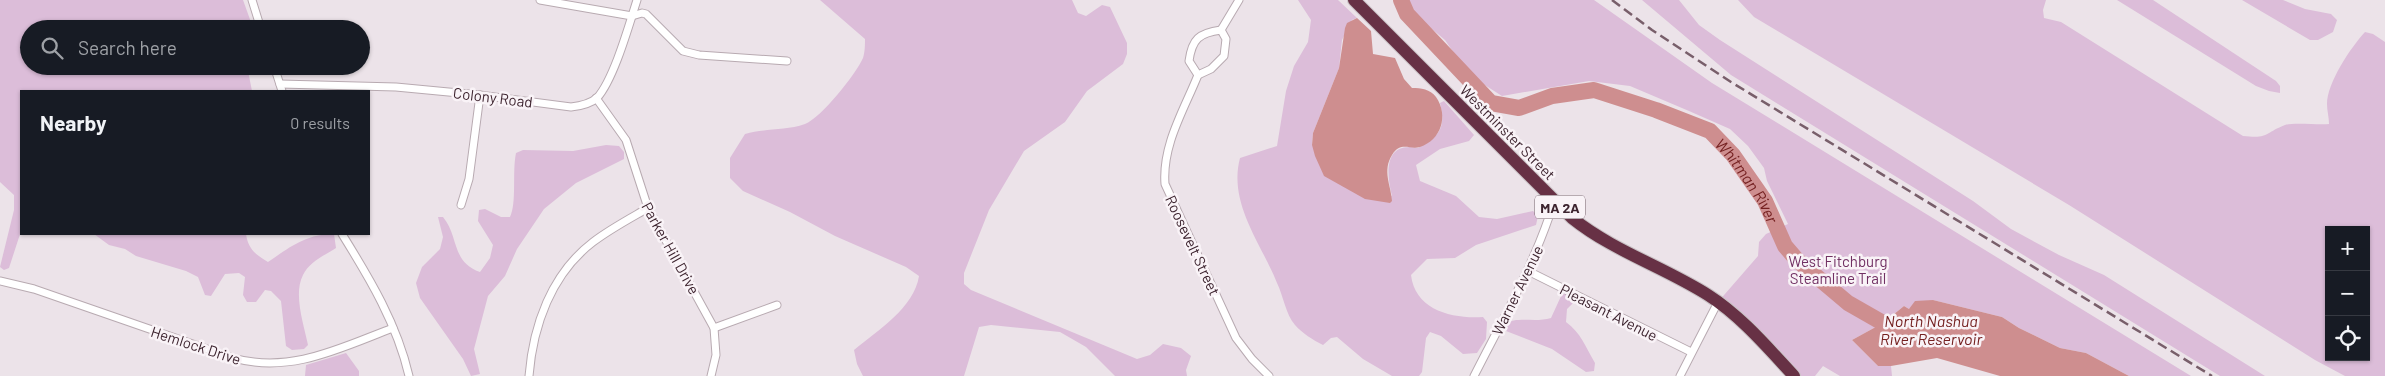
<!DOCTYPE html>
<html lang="en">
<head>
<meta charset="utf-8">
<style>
	body { margin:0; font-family:Barlow,sans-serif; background:#20242c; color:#f1f3f6 }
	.controls { position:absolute; right:15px; bottom:15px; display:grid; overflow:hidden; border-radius:0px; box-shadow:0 1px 4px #0004 }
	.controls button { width:45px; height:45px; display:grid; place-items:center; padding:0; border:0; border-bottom:1px solid #363941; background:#171b24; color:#f1f3f6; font:25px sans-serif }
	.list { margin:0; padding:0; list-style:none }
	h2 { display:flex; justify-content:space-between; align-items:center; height:65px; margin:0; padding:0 20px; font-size:21px }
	h2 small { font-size:16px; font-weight:400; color:#9ea1a6 }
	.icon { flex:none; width:28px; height:28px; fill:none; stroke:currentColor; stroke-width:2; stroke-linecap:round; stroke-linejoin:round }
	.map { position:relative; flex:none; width:2385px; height:376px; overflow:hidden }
	.search { position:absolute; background:#171b24; box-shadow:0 1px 4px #0004; left:20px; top:20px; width:350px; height:55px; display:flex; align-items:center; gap:12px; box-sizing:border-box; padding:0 18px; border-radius:28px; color:#9ea1a6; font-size:19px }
	.panel { position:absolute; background:#171b24; box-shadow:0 1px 4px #0004; left:20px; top:90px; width:350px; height:145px; border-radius:0px }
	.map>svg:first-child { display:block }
	.green { fill:#dcbdd9; fill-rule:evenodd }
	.water { fill:#ce8e8f }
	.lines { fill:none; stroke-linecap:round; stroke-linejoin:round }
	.river { stroke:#ce8e8f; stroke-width:16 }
	.street-casing { stroke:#b8aab1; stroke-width:9 }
	.highway-casing { stroke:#c9c2c5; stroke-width:14 }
	.street { stroke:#fff; stroke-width:7 }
	.highway { stroke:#673145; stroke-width:12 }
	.rail { stroke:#785e6a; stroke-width:2.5; stroke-dasharray:10 5; stroke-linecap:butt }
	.labels { text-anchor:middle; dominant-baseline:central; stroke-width:5; stroke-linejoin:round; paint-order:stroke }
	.shield { fill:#f9f3f7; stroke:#75626b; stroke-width:1 }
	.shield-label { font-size:14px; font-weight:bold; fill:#3d242f }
	.street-label { font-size:15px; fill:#3d242f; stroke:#f9f3f7 }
	.park-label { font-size:15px; fill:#713063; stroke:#f9f3f7 }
	.water-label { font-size:16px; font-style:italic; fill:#752121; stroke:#f9f3f7 }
</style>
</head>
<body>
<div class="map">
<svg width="2385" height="376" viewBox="0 0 2385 376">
	<rect width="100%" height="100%" fill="#ece3e9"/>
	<g class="green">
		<path d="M 0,0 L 243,0 L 252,25 L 243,29 L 29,29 L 29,66 L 247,66 L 252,91 L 21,91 L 21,231 L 9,268 L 4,270 L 0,267 L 14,210 L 14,195 L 0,182 Z"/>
		<path d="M 820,0 L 1072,0 L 1078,13 L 1086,16 L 1102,5 L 1110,7 L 1127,43 L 1127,54 L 1123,64 L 1087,91 L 1065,122 L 1024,151 L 989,210 L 964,273 L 964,284 L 971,290 L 1137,359 L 1150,355 L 1163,344 L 1181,348 L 1191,356 L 1186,370 L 1187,376 L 1115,376 L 1086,347 L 1060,332 L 991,325 L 979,327 L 964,376 L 863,376 L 857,364 L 854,350 C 878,330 914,308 919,276 L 906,267 L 835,236 L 790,212 L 743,191 L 730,178 L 730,158 L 745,134 C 765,128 785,131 805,124 C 821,118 856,74 863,58 C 865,52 865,44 865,39 Z"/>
		<path d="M 1298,0 L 1338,0 L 1357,18 L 1352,20 L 1342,40 L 1339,68 L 1313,133 L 1312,144 L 1321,166 L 1392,196 C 1386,173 1384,141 1418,148 C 1440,136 1446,128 1440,103 L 1444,101 L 1474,135 L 1469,141 L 1440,149 L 1416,165 L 1420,181 L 1456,196 L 1479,217 L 1497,219 L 1533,211 L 1538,216 L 1536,225 L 1476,245 L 1455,258 L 1427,259 L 1411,275 C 1415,310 1452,319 1483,317 L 1487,322 L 1486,339 L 1477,353 L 1463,354 L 1441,336 L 1430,332 L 1426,338 L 1422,372 L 1419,376 L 1392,376 L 1363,359 L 1337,337 L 1331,338 L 1323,345 C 1313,340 1302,333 1295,325 C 1286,315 1283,295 1277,283 C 1261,243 1228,203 1240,158 L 1277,146 L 1286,91 L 1294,66 L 1308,42 L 1311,20 Z"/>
		<path d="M 1406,0 L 1594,0 L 1712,83 L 2191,376 L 2129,376 L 2086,353 L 2060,348 L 2019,328 L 2002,317 L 1933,300 L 1909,309 L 1904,306 L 1883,323 L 1852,340 L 1878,366 L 1891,366 L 1892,376 L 1840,376 L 1823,366 L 1815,376 L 1794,376 L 1718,302 L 1758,256 L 1759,242 L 1766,234 L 1788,224 L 1767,181 L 1764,168 L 1748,146 L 1730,129 L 1689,111 L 1630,86 L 1589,81 L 1502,96 L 1469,75 L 1445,40 L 1414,14 Z"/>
		<path d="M 1642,0 L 1679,0 L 1699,25 L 1720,40 L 1973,201 L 2011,229 L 2059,255 L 2104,275 L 2265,376 L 2220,376 L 1731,75 Z"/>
		<path d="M 1738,0 L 2046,0 L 2043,10 L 2044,18 L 2061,22 L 2243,136 C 2270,139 2264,133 2285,125 C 2294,122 2317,125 2329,124 C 2329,117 2327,111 2327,104 C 2327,83 2351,47 2365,32 L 2373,34 L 2385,42 L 2385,376 L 2345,376 L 2315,360 L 2069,205 L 1754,17 ZM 2329,230 L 2366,230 L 2366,357 L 2329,357 Z"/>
		<path d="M 2117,0 L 2153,0 L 2276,81 L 2280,86 L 2280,93 L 2269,91 L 2256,86 Z"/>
		<path d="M 2242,0 L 2283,0 L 2305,9 L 2331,14 L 2337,20 L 2333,32 L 2318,40 L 2310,40 Z"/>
		<path d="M 606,145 L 619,146 L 624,152 L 624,159 L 576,183 L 544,209 L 517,249 L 505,276 L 488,296 L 474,349 L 480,374 L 471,376 L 463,359 L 420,298 L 416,283 L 422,267 L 440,249 L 443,237 L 438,217 L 443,217 C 459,236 451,262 480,272 L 490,258 L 493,245 L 478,221 L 479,210 L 485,209 L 501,217 L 510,217 C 517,203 512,172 516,153 L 523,150 L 573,151 Z"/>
		<path d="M 94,234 L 246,234 C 248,249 256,255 268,262 C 290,247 306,234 334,234 L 336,248 C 325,255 309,262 303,275 C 293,294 304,325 308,345 L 304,349 L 292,350 L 286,346 L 281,301 L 271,291 L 265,290 L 256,302 L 247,302 L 243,295 L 245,277 L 239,273 L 225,274 L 211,296 L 205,295 L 198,277 L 186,271 L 136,256 L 125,249 L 109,245 Z"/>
		<path d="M 1562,294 L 1570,294 L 1574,302 L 1567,309 L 1566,322 C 1581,333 1585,346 1595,363 L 1594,371 L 1586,372 L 1552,349 L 1506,331 L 1504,324 C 1518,316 1535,323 1551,318 Z"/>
		<path d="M 346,353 L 359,371 L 359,376 L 305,376 L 306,365 Z"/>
	</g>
	<g class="water">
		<path d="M 1357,18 L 1371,31 L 1373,54 L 1395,58 L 1404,79 L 1412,88 C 1421,88 1430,89 1436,97 C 1449,116 1441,140 1420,147 C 1409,150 1401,141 1392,155 C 1382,171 1391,185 1392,201 L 1390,203 L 1365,199 L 1324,176 L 1315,156 L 1312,145 L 1313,133 L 1339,68 L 1345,28 L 1347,23 Z"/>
		<path d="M 1933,300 L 2002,317 L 2019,328 L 2060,348 L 2086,353 L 2129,376 L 2000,376 L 1937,358 L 1891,366 L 1878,366 L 1852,340 L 1883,323 L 1904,306 L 1909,309 L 1915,301 Z"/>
	</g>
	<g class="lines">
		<path class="river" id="s1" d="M 1401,0 L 1407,14 L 1491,103 L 1519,108 L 1552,96 L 1594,90 L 1656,110 L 1710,131 L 1733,155 L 1765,201 L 1785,246 L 1797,260 L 1848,303 L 1883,323 L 1905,329"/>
		<defs>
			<g id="street">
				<path d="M 252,0 L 261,29"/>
				<path d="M 540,0 L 632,16 L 642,13 L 646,14 L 683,51 L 699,55 L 787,61"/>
				<path d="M 1221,30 L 1226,39 L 1224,56 L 1211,69 L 1198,75 L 1189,61 C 1192,39 1199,33 1221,30 Z"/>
				<path d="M 1221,30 L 1239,0"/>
				<path d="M 274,66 L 282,91"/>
				<path d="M 1198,75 C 1184,110 1162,145 1165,184 L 1236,338 L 1252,359 L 1269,376"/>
				<path d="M 280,84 L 396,87 L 480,95 L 571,107 C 580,106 590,104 597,98 C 614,79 629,25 637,0"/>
				<path d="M 596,98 L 626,140 L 648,208 L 714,328 L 716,355 L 711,376"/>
				<path d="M 461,205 L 469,179 L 480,95"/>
				<path d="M 342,234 C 370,279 397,324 409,376"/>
				<path d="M 1528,271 L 1691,352"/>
				<path d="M 0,281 L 34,289 L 233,358 C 291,374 340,348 393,328"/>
				<path d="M 714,328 L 777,305"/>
				<path d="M 529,376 C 533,326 551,274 593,242 C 610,229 629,219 648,208"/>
				<path d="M 1474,376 C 1503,319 1535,263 1554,202"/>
				<path d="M 1680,376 L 1718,302"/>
			</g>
			<path id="highway" d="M 1354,0 L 1572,218 C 1613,251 1664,267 1708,295 C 1741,316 1768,348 1794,376"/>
		</defs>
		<use href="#street" class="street-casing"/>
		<use href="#highway" class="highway-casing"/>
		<use href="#street" class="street"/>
		<use href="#highway" class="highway"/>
		<path class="rail" d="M 1612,0 L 1652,30 L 1731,82 L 2212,376"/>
	</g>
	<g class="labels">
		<rect class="shield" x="1535" y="195.5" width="50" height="23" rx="4"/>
		<g class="shield-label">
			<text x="1560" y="207">MA 2A</text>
		</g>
		<g class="street-label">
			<text transform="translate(493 97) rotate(7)">Colony Road</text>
			<text transform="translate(1508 132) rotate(45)">Westminster Street</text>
			<text transform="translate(1193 245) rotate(65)">Roosevelt Street</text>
			<text transform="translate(671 248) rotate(61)">Parker Hill Drive</text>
			<text transform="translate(1517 290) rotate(-64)">Warner Avenue</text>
			<text transform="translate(1609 312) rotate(27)">Pleasant Avenue</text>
			<text transform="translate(196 345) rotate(18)">Hemlock Drive</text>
		</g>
		<g class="park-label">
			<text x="1838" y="261">West Fitchburg<tspan x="1838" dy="17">Steamline Trail</tspan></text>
		</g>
		<g class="water-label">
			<text stroke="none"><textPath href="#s1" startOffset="429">Whitman River</textPath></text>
			<text x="1931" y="320">North Nashua<tspan x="1931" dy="18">River Reservoir</tspan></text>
		</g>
	</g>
</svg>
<div class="controls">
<button>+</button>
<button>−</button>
<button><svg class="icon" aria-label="locate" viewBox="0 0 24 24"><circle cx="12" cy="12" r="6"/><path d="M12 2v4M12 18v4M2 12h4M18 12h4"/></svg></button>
</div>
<div class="search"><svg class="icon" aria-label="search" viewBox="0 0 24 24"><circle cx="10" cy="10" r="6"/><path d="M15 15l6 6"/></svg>Search here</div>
<section class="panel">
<h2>Nearby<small>0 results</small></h2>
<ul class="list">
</ul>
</section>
</div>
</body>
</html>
